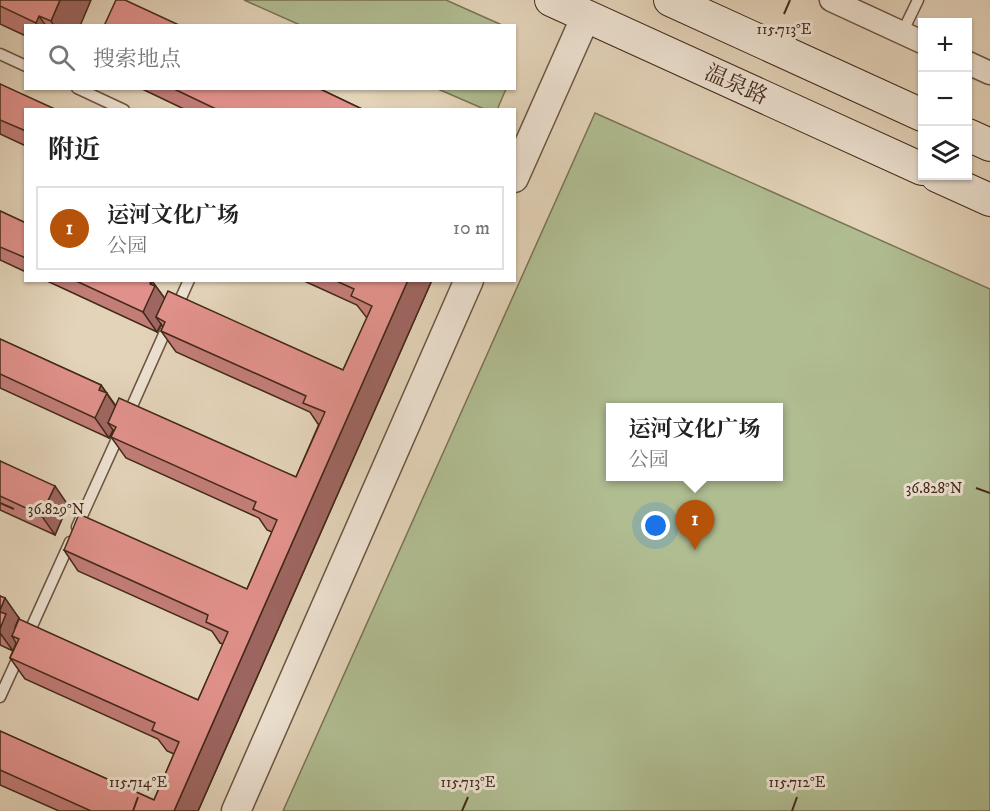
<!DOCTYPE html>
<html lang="zh">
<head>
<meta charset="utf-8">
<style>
	body { margin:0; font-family:"IM FELL DW Pica","Noto Serif SC",serif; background:#f6f6f6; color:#222 }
	.controls { position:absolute; right:18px; top:18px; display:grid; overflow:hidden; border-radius:0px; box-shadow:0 2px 4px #0004 }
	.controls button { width:54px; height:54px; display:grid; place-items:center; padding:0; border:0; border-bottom:2px solid #e0e0e0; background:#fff; color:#222; font:30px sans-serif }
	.you { position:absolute; left:656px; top:526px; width:21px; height:21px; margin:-15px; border:4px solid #fff; border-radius:50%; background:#1a73e8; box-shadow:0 0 0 9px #1a73e833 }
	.badge { display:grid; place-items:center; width:39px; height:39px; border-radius:50%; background:#b45309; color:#fff; font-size:20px; font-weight:700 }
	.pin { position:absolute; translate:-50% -50px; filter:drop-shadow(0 2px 3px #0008) }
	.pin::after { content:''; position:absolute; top:32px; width:21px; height:18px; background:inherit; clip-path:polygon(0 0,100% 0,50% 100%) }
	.popup { position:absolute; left:606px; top:403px; width:177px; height:78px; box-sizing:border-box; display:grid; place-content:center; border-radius:0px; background:#fff; filter:drop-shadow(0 2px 4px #0005); font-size:20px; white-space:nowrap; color:#767676 }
	.popup b { font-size:22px; color:#222 }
	.popup::after { content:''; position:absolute; left:50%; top:100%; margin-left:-12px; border:12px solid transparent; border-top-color:#fff }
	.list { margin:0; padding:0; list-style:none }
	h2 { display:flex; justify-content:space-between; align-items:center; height:78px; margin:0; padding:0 24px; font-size:26px }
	h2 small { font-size:20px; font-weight:400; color:#767676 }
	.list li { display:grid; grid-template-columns:39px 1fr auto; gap:18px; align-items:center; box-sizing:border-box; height:84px; margin:0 12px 12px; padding:0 12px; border:2px solid #e0e0e0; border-radius:0px }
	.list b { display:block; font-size:22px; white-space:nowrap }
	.list p { margin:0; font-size:20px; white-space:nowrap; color:#767676 }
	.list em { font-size:20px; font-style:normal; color:#767676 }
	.icon { flex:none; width:33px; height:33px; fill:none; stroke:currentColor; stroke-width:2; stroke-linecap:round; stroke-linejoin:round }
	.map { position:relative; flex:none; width:990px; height:811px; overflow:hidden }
	.search { position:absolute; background:#fff; box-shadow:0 2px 4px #0004; left:24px; top:24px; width:492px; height:66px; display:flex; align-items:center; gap:15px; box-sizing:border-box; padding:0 21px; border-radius:0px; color:#767676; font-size:22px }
	.panel { position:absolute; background:#fff; box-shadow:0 2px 4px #0004; left:24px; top:108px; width:492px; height:174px; border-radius:0px }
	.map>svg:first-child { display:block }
	.green { fill:#b0bd91; stroke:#7a7355; stroke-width:1.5; fill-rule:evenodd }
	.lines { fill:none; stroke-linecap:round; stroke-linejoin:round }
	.service-casing { stroke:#6c5441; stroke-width:13 }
	.minor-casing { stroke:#6c5441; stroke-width:25 }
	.tertiary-casing { stroke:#6c5441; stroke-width:31 }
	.secondary-casing { stroke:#442919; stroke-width:34 }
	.service { stroke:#ede2d2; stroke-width:10 }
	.minor { stroke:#ede2d2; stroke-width:22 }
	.tertiary { stroke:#ede2d2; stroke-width:28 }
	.secondary { stroke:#ede2d2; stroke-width:32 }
	.wall { fill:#c27d78; stroke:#442919; stroke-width:1.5 }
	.shaded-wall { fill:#9e6661; stroke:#442919; stroke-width:1.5 }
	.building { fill:#e1918b; stroke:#442919; stroke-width:1.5 }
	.ticks { fill:none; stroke:#442919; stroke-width:2 }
	.labels { text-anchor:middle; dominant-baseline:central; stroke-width:6; stroke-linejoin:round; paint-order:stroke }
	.street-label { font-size:22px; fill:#442919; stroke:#ede2d2 }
	.ticks-label { font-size:15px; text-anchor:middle; fill:#442919; stroke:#ede2d2; stroke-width:6; stroke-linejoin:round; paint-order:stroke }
</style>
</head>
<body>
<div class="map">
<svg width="990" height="811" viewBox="0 0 990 811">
	<rect width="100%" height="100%" fill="#e3d3b9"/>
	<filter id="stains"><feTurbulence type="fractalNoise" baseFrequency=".00333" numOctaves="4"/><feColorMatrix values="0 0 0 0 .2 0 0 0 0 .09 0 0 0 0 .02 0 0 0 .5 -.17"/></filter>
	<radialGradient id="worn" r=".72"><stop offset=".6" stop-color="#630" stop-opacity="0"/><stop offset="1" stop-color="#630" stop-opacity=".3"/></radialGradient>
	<g class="green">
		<path d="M 244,0 L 446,0 L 502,25 L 300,25 Z"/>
		<path d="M 438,89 L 506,89 L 497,110 L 484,109 Z"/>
		<path d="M 595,113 L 990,289 L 990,811 L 283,811 ZM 611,408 L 779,408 L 779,476 L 611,476 Z"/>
	</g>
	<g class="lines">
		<defs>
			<g id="service">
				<path d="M 902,33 L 918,0"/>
				<path d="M 0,54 L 26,66"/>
				<path d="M 77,88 L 124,110"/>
				<path d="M 176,309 L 189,280"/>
				<path d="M 128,415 L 169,323"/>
				<path d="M 77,527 L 121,430"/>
				<path d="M 27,637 L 70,542"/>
				<path d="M 0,697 L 21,651"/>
			</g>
			<g id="minor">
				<path d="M 831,0 L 922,42"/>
				<path d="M 968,63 L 990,73"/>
			</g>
			<g id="tertiary">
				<path d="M 514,178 L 586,16"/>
				<path d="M 236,811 L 469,280"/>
			</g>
			<g id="secondary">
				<path d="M 551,0 L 922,169"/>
				<path d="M 670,0 L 922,115"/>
				<path d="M 968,135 L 990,145"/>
				<path d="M 937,176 L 990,200"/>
			</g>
		</defs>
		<use href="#service" class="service-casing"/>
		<use href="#minor" class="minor-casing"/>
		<use href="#tertiary" class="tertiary-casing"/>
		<use href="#secondary" class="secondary-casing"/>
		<use href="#service" class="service"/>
		<use href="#minor" class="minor"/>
		<use href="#tertiary" class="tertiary"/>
		<use href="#secondary" class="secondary"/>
	</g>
	<g class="wall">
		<path d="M 0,0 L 80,26 L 26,26 L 26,36 L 0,24 Z"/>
		<path d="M 0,84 L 26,110 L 26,146 L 0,134 Z"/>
		<path d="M 140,88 L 318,88 L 364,110 L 186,110 Z"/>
		<path d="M 0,211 L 26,223 L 26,272 L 0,260 Z"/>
		<path d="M 45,280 L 151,280 L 165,299 L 343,370 L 367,318 L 357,305 L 302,280 L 432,280 L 198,811 L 59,811 L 0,785 L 0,731 L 154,800 L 174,754 L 167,751 L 158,739 L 25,679 L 10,658 L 16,643 L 13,651 L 0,645 L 0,596 L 19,618 L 15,627 L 16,627 L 198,700 L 223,644 L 220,643 L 212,631 L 78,571 L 64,550 L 247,589 L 272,532 L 267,530 L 259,518 L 126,458 L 111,437 L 114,431 L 113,430 L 109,438 L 0,388 L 0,339 L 101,385 L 116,406 L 296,477 L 319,424 L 318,424 L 310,412 L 176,352 L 161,331 L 163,327 L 161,324 L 157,332 Z"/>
		<path d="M 0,461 L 68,505 L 55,535 L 0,510 Z"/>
	</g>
	<g class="shaded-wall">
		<path d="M 60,0 L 91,0 L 80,26 L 54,26 L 51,21 Z"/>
		<path d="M 39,16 L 46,26 L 38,26 L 36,23 Z"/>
		<path d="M 408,280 L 432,280 L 198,811 L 174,811 Z"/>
		<path d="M 152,281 L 166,300 L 156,317 L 161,324 L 157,332 L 143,312 Z"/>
		<path d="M 101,385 L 120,413 L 108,423 L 113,430 L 109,438 L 95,418 L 99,390 Z"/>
		<path d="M 55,486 L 68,505 L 55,535 L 41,515 Z"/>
		<path d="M 5,598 L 19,618 L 15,627 L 20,634 L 12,636 L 16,643 L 13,651 L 0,633 L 0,610 Z"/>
	</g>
	<g class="building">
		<path d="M 0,0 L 60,0 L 51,21 L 39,16 L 36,23 L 0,6 Z"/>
		<path d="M 116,0 L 125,0 L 181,26 L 104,26 Z"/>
		<path d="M 0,84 L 57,110 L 26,110 L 26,131 L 0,120 Z"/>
		<path d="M 172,88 L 318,88 L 364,110 L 218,110 Z"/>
		<path d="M 0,211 L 26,223 L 26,258 L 0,247 Z"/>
		<path d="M 74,280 L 151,280 L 150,284 L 155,286 L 143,312 Z"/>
		<path d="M 334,280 L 408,280 L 174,811 L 91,811 L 0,770 L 0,731 L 154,800 L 179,742 L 152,730 L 155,723 L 10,658 L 19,639 L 12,636 L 19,619 L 198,700 L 228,632 L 206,622 L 208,615 L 64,550 L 79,514 L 247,589 L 277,520 L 253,509 L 256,502 L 111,437 L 116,427 L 108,423 L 119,398 L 296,477 L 325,412 L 303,403 L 306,396 L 161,331 L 165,322 L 156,317 L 168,291 L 343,370 L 372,306 L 351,296 L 354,289 Z"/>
		<path d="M 0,339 L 101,385 L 99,390 L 107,393 L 95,418 L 0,374 Z"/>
		<path d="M 0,461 L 55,486 L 41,515 L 0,496 Z"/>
		<path d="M 0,596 L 5,598 L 0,610 Z"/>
		<path d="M 0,612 L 6,614 L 0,629 Z"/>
	</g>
	<path class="ticks" d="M 784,14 L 790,0M 976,488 L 990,493M 0,503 L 14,509M 133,811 L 138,797M 462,811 L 468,797M 792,811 L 797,797"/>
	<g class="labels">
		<g class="street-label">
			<text transform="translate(736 85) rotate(24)">温泉路</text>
		</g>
	</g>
	<g class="ticks-label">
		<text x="784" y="34">115.713°E</text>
		<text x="934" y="493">36.828°N</text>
		<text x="56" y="514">36.829°N</text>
		<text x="138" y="787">115.714°E</text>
		<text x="468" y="787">115.713°E</text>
		<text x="797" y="787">115.712°E</text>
	</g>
	<rect width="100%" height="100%" filter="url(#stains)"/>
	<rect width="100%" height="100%" fill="url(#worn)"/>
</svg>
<div class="controls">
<button>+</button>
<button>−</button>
<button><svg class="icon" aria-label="layers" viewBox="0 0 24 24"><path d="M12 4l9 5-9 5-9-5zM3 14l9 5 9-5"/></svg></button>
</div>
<div class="you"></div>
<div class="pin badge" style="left:695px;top:550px">1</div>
<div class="popup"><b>运河文化广场</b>公园</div>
<div class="search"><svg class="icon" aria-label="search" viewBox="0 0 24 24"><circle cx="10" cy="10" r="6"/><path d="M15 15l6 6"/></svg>搜索地点</div>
<section class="panel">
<h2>附近<small></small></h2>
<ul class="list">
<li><span class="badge">1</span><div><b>运河文化广场</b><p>公园</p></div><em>10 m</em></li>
</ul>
</section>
</div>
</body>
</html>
